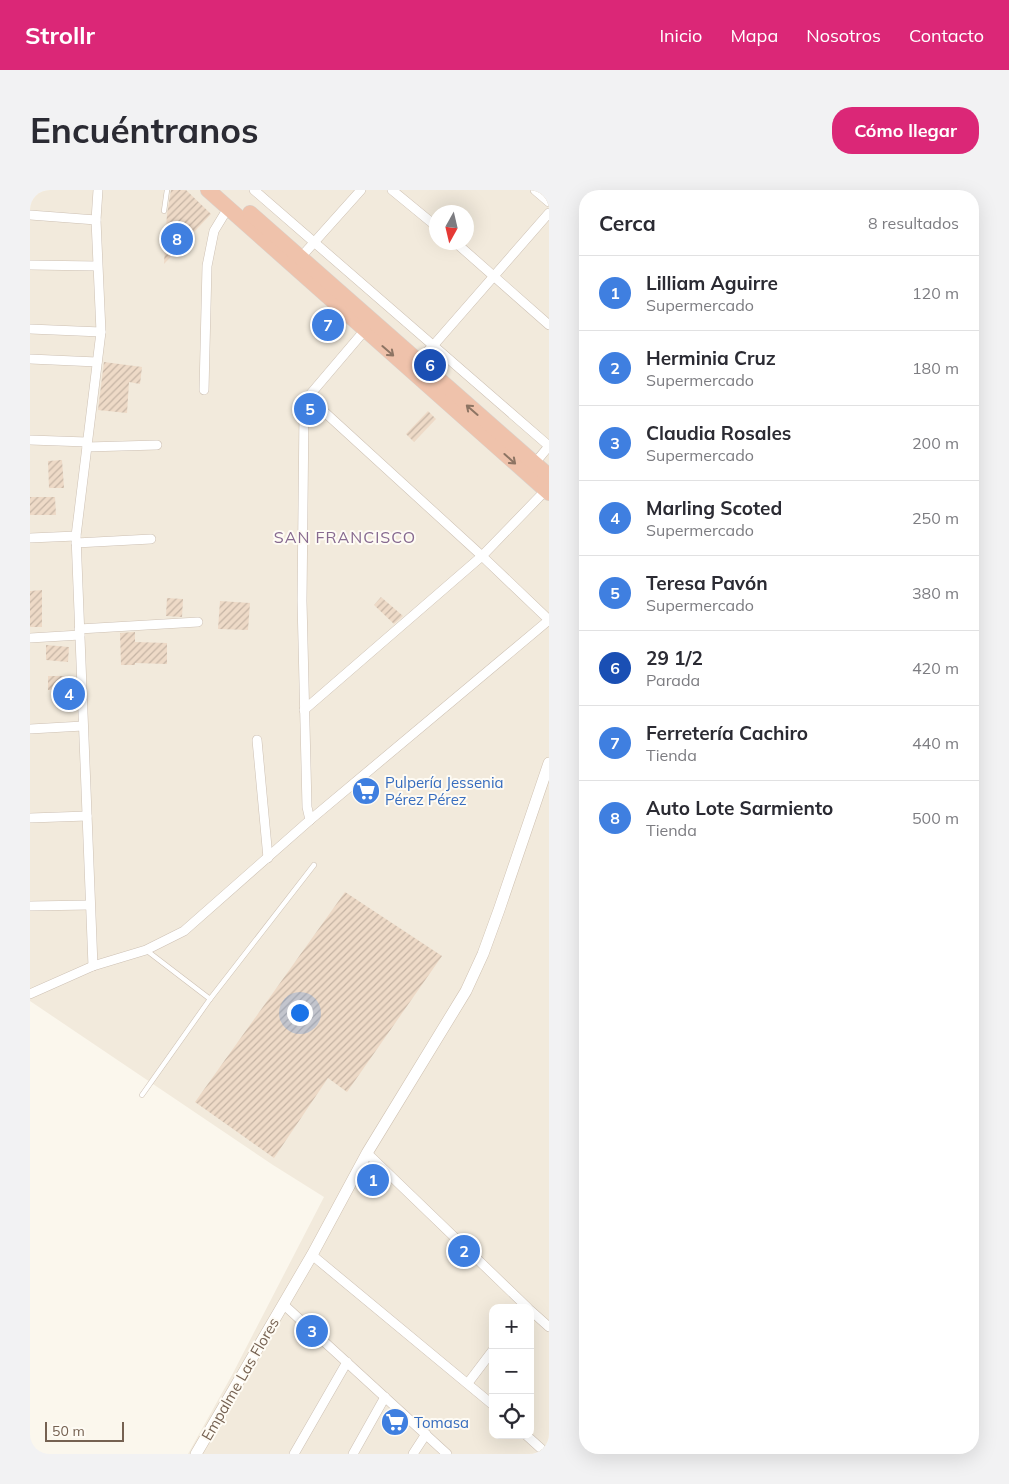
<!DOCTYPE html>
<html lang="es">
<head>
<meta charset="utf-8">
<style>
	body { margin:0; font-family:Mulish,sans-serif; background:#f2f2f3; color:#2b2b33 }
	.controls { position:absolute; right:15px; bottom:15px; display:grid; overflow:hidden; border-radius:10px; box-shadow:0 5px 20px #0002 }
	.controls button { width:45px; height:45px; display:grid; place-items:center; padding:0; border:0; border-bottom:1px solid #e1e1e2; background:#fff; color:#2b2b33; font:25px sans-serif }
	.compass { position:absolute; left:399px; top:15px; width:45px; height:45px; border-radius:50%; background:#fff; box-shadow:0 5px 20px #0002; rotate:188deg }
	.scale { position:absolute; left:15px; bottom:12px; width:79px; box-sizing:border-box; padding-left:5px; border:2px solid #756151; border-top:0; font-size:14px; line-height:18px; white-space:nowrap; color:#756151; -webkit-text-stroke:4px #fefbf4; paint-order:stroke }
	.you { position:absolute; left:269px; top:822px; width:18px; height:18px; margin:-12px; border:4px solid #fff; border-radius:50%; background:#1a73e8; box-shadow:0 0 0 8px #1a73e833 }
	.badge { display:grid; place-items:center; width:32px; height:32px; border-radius:50%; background:#db2777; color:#fff; font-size:16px; font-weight:700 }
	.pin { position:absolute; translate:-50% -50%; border:2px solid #fff; box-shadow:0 1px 5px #0006 }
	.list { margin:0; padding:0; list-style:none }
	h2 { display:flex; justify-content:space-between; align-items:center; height:65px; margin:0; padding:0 20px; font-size:21px }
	h2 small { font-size:16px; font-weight:400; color:#7c7c81 }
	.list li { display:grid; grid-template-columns:32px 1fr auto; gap:15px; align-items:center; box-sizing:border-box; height:75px; padding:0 20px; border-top:1px solid #e1e1e2 }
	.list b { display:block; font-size:19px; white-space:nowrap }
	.list p { margin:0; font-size:16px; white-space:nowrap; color:#7c7c81 }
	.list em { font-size:16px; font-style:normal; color:#7c7c81 }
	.icon { flex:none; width:28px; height:28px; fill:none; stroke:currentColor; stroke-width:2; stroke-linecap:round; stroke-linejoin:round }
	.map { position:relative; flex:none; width:519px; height:1264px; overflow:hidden; border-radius:20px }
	header { display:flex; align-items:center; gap:30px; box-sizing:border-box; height:70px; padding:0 25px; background:#db2777; color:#fff }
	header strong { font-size:24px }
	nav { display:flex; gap:28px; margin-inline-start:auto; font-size:18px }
	.intro { display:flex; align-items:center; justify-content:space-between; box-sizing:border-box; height:120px; padding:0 30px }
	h1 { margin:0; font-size:35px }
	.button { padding:12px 22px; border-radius:20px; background:#db2777; color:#fff; font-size:18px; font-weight:700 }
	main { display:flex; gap:30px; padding:0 30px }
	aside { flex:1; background:#fff; border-radius:20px; box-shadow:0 5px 20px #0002 }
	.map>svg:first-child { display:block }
	.residential { fill:#f2eadc; fill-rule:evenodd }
	.building { fill:url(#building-hatch) }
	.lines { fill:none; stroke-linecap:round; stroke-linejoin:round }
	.lane-casing { stroke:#cdc0b3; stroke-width:5.5 }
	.street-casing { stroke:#cdc0b3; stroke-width:10 }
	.secondary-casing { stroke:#cfc1b1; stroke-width:12 }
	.highway-casing { stroke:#d8d3ce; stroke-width:16 }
	.lane { stroke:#fff; stroke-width:4.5 }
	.street { stroke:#fff; stroke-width:9 }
	.secondary { stroke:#fff; stroke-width:11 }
	.highway { stroke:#efc2ab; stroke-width:15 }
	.oneway { stroke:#8d7463 }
	.labels { text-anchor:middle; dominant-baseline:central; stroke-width:4; stroke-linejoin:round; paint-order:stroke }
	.shop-label { font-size:15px; fill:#366cbe; stroke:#fefbf4; text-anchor:start }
	.street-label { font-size:15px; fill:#756151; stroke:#fefbf4 }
	.neighbourhood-label { font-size:16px; letter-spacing:1px; fill:#876a90; stroke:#fefbf4 }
</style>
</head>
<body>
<header>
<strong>Strollr</strong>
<nav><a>Inicio</a><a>Mapa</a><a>Nosotros</a><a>Contacto</a></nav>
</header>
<div class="intro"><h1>Encuéntranos</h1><a class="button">Cómo llegar</a></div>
<main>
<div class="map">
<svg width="519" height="1264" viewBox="0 0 519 1264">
	<defs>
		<pattern id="building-hatch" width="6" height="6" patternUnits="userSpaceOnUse" patternTransform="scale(1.25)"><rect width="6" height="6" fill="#eedac7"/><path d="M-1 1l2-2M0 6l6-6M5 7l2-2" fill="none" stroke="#c5b4a4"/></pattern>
	</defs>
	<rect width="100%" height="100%" fill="#fbf7ed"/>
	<path class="residential" d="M 0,0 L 519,0 L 519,1264 L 158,1264 L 202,1185 L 294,1007 L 243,975 L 0,811 ZM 407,22 L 437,22 L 437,52 L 407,52 ZM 463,1118 L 500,1118 L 500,1245 L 463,1245 Z"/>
	<g class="building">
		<path d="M 141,0 L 156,0 L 181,24 L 134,74 L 137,24 Z"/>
		<path d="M 74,172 L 112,177 L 110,194 L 99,192 L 97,223 L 68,220 Z"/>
		<path d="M 398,221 L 406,229 L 384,252 L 376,244 Z"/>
		<path d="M 32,270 L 34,298 L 19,298 L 18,271 Z"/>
		<path d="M 0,307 L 25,307 L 26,325 L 0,325 Z"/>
		<path d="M 12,400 L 12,437 L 0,437 L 0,401 Z"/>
		<path d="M 351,407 L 373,426 L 364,434 L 344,415 Z"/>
		<path d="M 137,408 L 153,409 L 152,427 L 136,426 Z"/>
		<path d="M 190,411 L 220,413 L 218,440 L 188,439 Z"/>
		<path d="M 105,442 L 105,452 L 137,453 L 137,474 L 105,473 L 105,475 L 91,475 L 90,443 Z"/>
		<path d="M 16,455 L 39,457 L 38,472 L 16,470 Z"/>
		<rect x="18" y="486" width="23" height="14"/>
		<path d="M 315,702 L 412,766 L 317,902 L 298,888 L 244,968 L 165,912 Z"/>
	</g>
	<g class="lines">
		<defs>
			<g id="lane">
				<path d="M 134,21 L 137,0"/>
				<path d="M 116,760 L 180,809 L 284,675"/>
				<path d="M 112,905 L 180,809"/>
			</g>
			<g id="street">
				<path d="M 224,0 L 519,256"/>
				<path d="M 362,0 L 407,37"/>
				<path d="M 505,0 L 519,12"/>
				<path d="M 0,25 L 66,30"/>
				<path d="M 425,52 L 519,135"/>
				<path d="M 271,67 L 331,0"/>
				<path d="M 0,75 L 67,76"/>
				<path d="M 0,139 L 71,142"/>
				<path d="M 0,169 L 67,172"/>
				<path d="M 387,171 L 402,157 L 519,23"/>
				<path d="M 174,200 L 177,76 L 184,41 L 198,18"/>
				<path d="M 278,207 L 452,366 L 519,430"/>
				<path d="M 0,250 L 57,252"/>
				<path d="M 57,257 L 127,255"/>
				<path d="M 505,273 L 519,256"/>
				<path d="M 0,348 L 46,346"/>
				<path d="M 46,353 L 121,349"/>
				<path d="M 49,439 L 168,432"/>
				<path d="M 0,448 L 50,445"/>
				<path d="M 274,520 L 452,366 L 516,300"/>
				<path d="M 0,539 L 53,536"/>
				<path d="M 227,550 L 238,668"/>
				<path d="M 0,628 L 57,626"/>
				<path d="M 280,630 L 277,617 L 272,411 L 274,221 L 278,207 L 335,140"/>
				<path d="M 0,716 L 60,715"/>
				<path d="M 63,776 L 46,346 L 71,142 L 66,30 L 68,0"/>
				<path d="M 0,804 L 63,776 L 116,760 L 154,741 L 280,630 L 519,430"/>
				<path d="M 337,963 L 498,1118"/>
				<path d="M 282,1065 L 463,1215"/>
				<path d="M 253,1114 L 417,1264"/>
				<path d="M 500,1120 L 519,1137"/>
				<path d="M 438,1193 L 463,1160"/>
				<path d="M 496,1245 L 517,1264"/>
				<path d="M 264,1264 L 317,1172"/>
				<path d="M 323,1264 L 355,1207"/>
				<path d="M 383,1264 L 396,1244"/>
			</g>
			<path id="secondary" d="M 166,1264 L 282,1065 L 337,963 L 436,801 L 453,764 L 469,720 L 519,573"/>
			<g id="highway">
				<path d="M 178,0 L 519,303"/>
				<path d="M 220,23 L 519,286"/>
			</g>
		</defs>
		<use href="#lane" class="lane-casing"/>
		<use href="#street" class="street-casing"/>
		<use href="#secondary" class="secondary-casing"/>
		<use href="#highway" class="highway-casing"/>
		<use href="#lane" class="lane"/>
		<use href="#street" class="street"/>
		<use href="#secondary" class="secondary"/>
		<use href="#highway" class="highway"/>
	</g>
	<defs><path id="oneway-shaft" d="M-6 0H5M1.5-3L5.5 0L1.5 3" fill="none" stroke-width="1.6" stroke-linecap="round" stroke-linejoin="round" transform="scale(1.25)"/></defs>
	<g class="oneway">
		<use href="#oneway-shaft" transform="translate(358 161) rotate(41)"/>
		<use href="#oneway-shaft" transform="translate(442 220) rotate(-139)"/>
		<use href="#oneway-shaft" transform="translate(480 269) rotate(42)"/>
	</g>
	<defs>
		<symbol id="supermarket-disc" viewBox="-11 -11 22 22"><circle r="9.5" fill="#3f7fe0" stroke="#fefbf4"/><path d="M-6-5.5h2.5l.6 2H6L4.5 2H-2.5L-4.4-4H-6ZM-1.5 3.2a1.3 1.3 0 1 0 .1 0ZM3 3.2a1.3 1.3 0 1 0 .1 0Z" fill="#fff"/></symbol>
	</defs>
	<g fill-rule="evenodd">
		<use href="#supermarket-disc" x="320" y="585" width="32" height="32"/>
		<use href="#supermarket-disc" x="349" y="1216" width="32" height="32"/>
	</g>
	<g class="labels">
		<g class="shop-label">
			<text x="355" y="592">Pulpería Jessenia<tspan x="355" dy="17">Pérez Pérez</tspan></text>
			<text x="384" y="1232">Tomasa</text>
		</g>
		<g class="street-label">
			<text transform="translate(210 1189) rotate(-60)">Empalme Las Flores</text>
		</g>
		<g class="neighbourhood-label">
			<text x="315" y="347">SAN FRANCISCO</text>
		</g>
	</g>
</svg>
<div class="controls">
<button>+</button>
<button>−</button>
<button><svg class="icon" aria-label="locate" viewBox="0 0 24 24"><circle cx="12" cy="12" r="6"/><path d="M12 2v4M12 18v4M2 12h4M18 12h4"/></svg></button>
</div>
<svg class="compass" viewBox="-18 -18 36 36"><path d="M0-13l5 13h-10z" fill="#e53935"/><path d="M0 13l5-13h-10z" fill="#7c7c81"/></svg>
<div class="scale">50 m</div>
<div class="you"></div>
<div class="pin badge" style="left:343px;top:990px;background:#3f7fe0">1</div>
<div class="pin badge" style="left:434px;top:1061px;background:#3f7fe0">2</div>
<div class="pin badge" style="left:282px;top:1141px;background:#3f7fe0">3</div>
<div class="pin badge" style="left:39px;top:504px;background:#3f7fe0">4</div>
<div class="pin badge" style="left:280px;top:219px;background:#3f7fe0">5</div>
<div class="pin badge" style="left:400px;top:175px;background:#1a4fb4">6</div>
<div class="pin badge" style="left:298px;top:135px;background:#3f7fe0">7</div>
<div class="pin badge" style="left:147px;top:49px;background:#3f7fe0">8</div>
</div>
<aside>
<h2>Cerca<small>8 resultados</small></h2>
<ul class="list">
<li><span class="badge" style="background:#3f7fe0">1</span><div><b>Lilliam Aguirre</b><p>Supermercado</p></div><em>120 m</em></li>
<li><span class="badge" style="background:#3f7fe0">2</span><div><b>Herminia Cruz</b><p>Supermercado</p></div><em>180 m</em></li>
<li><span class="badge" style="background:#3f7fe0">3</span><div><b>Claudia Rosales</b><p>Supermercado</p></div><em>200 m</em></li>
<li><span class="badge" style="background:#3f7fe0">4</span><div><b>Marling Scoted</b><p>Supermercado</p></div><em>250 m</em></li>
<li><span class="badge" style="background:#3f7fe0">5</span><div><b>Teresa Pavón</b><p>Supermercado</p></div><em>380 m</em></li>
<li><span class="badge" style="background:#1a4fb4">6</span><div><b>29 1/2</b><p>Parada</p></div><em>420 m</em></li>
<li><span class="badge" style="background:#3f7fe0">7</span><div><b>Ferretería Cachiro</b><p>Tienda</p></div><em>440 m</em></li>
<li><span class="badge" style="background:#3f7fe0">8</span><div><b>Auto Lote Sarmiento</b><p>Tienda</p></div><em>500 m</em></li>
</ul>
</aside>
</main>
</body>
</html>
